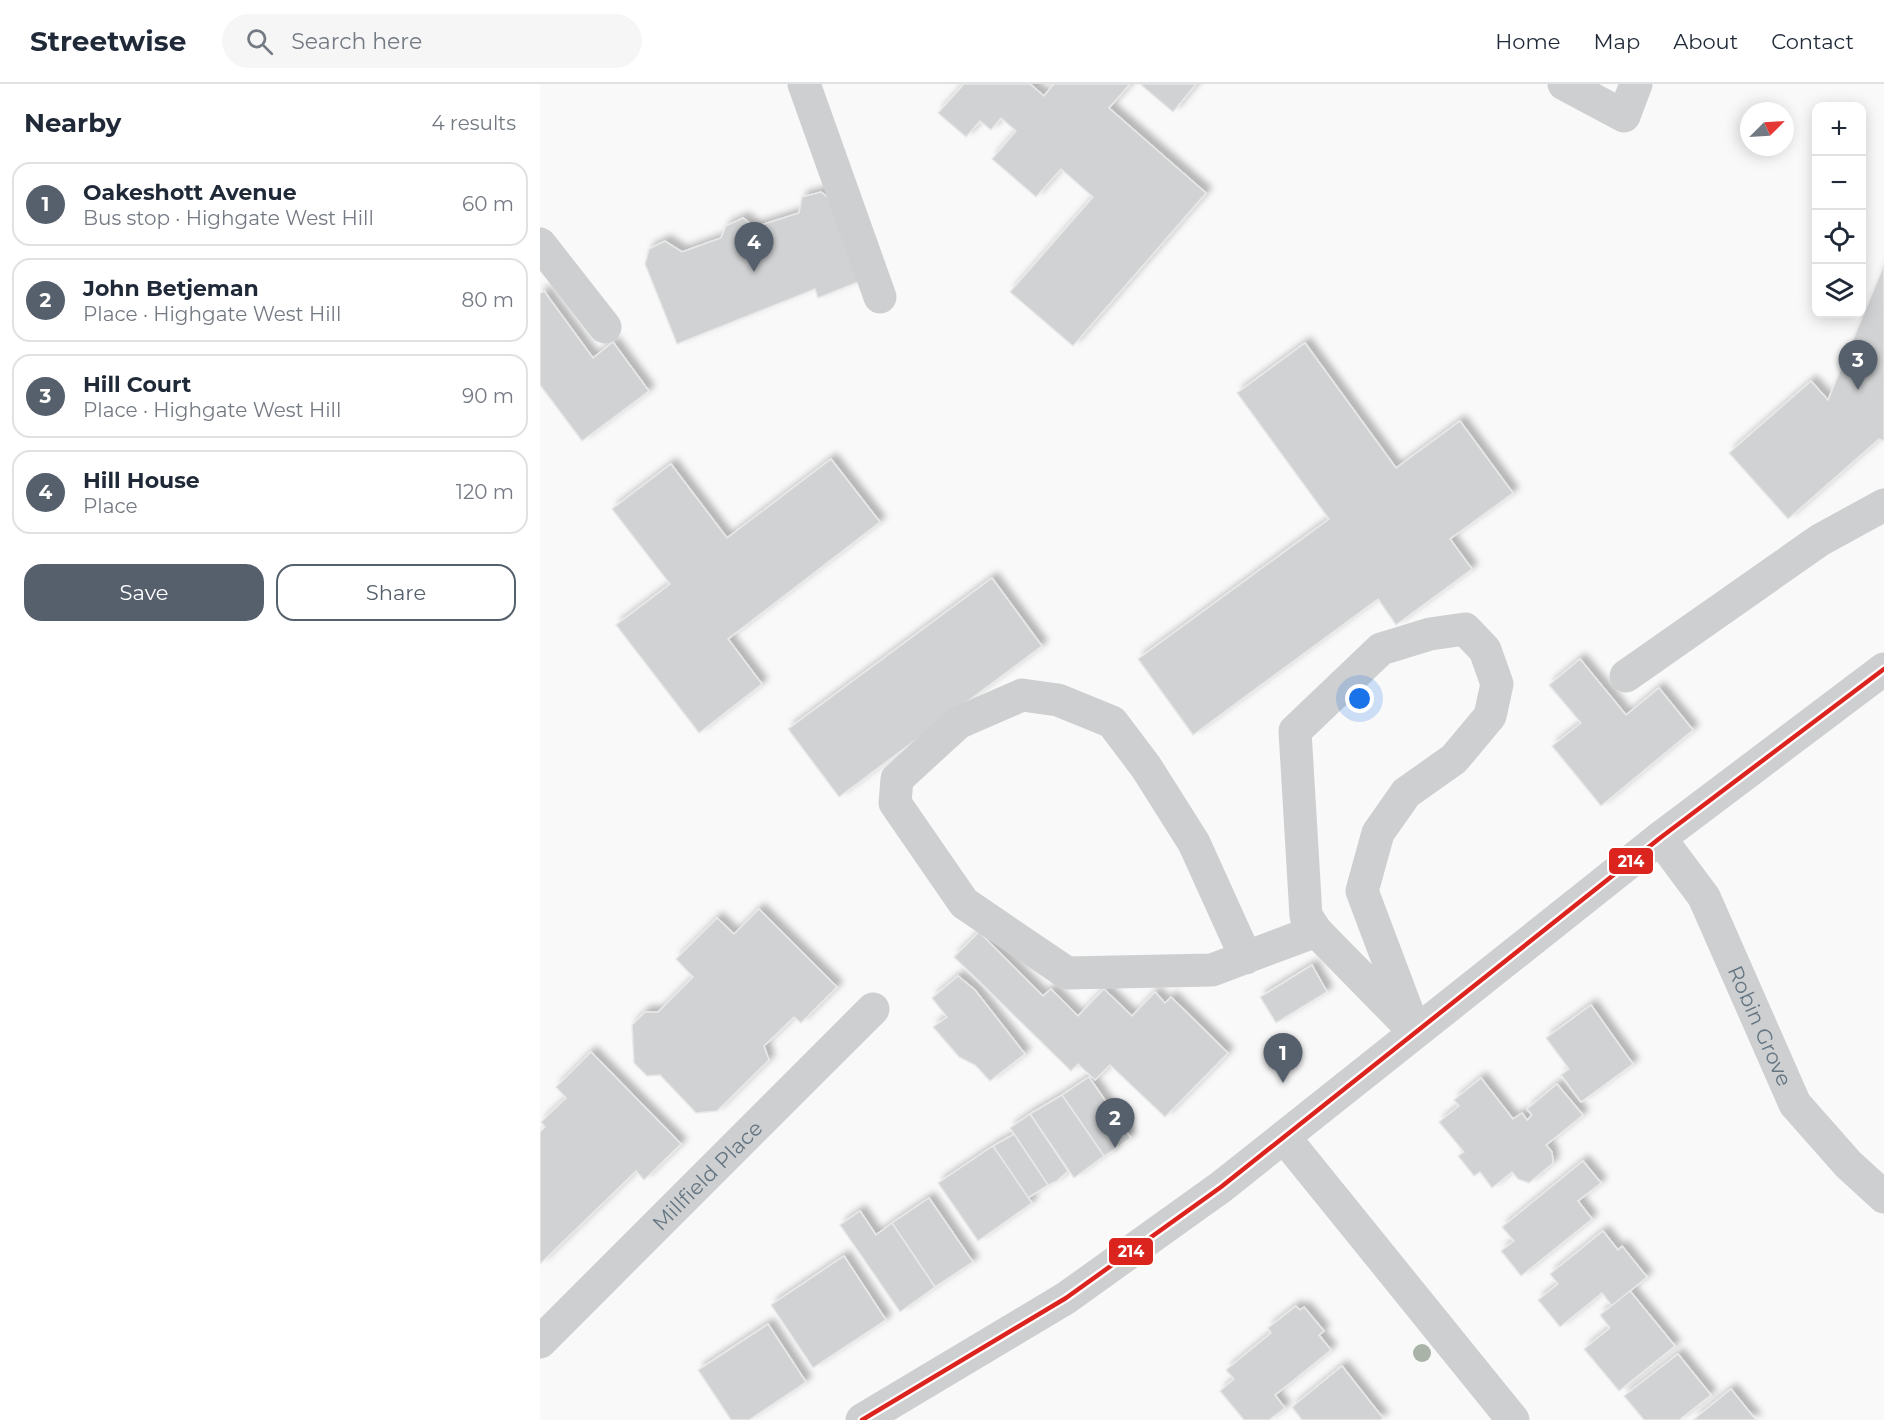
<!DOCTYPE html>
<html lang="en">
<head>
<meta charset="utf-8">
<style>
	body { margin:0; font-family:Montserrat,sans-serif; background:#f6f6f7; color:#1f2937 }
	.controls { position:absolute; right:18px; top:18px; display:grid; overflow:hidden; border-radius:12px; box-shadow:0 3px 15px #0003 }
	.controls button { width:54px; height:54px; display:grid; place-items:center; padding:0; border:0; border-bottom:2px solid #e0e1e3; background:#fff; color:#1f2937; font:30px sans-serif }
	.compass { position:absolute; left:1200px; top:18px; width:54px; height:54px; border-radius:50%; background:#fff; box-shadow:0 3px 15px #0003; rotate:66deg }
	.you { position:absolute; left:820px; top:615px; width:21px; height:21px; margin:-15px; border:4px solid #fff; border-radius:50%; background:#1a73e8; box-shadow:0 0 0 9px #1a73e833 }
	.badge { display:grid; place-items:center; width:39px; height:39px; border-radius:50%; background:#56606c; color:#fff; font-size:20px; font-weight:700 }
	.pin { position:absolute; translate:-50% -50px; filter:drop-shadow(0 2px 3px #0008) }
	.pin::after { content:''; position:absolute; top:32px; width:21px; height:18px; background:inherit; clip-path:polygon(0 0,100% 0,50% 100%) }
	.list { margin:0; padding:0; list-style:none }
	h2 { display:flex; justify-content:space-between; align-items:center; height:78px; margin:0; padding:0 24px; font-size:26px }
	h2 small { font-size:20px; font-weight:400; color:#747a83 }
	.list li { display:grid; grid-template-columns:39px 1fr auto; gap:18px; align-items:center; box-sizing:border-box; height:84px; margin:0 12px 12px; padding:0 12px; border:2px solid #e0e1e3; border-radius:18px }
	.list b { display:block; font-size:22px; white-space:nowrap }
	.list p { margin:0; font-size:20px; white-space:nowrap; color:#747a83 }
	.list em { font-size:20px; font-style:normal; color:#747a83 }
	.actions { display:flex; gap:12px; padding:18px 24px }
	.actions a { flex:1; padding:14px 0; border:2px solid #56606c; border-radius:18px; text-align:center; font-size:21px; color:#56606c }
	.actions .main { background:#56606c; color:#fff }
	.icon { flex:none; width:33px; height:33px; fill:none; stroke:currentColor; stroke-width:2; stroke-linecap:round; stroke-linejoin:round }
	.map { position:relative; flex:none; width:1344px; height:1336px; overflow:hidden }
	header { display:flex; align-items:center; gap:36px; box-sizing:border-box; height:84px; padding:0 30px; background:#fff; border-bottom:2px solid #e0e1e3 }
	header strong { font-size:28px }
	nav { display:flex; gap:33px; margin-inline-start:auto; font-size:21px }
	.search { width:420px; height:54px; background:#f6f6f7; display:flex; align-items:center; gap:15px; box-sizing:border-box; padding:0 21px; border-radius:33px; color:#747a83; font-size:22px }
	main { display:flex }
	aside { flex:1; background:#fff }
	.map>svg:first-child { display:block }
	.building { fill:#d0d2d3; stroke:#e8e8e8; stroke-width:1.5; filter:url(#shadow) }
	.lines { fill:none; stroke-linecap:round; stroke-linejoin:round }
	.minor { stroke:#cecfd0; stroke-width:33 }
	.bus-1-casing { stroke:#fff; stroke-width:9 }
	.bus-1 { stroke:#dc241f; stroke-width:4.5 }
	.tree { fill:#a9b3a7 }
	.labels { text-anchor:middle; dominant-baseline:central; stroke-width:6; stroke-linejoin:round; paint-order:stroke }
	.street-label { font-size:21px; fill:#657683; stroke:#fff }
	.line-badge { stroke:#fff; stroke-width:2 }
	.badge-label { font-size:16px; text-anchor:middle; font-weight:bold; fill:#fff }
</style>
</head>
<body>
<header>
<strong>Streetwise</strong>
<div class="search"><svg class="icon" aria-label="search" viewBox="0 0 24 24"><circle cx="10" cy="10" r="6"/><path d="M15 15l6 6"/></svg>Search here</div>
<nav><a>Home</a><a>Map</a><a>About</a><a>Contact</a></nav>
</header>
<main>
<aside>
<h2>Nearby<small>4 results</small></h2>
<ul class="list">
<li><span class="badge">1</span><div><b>Oakeshott Avenue</b><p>Bus stop · Highgate West Hill</p></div><em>60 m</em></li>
<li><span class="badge">2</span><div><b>John Betjeman</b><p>Place · Highgate West Hill</p></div><em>80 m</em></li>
<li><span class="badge">3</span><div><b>Hill Court</b><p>Place · Highgate West Hill</p></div><em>90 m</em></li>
<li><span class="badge">4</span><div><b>Hill House</b><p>Place</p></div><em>120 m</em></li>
</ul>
<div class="actions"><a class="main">Save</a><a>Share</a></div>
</aside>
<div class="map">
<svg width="1344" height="1336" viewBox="0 0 1344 1336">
	<defs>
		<filter id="shadow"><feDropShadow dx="5.5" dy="-5.5" stdDeviation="3" flood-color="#0004"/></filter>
	</defs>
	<rect width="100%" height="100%" fill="#f9f9f9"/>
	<g class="building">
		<path d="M 424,0 L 490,0 L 504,12 L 514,0 L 590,0 L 569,24 L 666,109 L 533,262 L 470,208 L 553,113 L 521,85 L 496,113 L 452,75 L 476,47 L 461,34 L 451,46 L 440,37 L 426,53 L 398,29 Z"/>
		<path d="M 600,0 L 656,0 L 633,28 Z"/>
		<path d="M 281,108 L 291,116 L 323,196 L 278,214 L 275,205 L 137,260 L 105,180 L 109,165 L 125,157 L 142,168 L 181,154 L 186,142 L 203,134 L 215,143 L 259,129 L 262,113 Z"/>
		<path d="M 1344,181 L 1344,357 L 1339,355 L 1248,435 L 1189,369 L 1271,297 L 1288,316 Z"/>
		<path d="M 4,207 L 53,274 L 73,258 L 109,307 L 42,357 L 0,301 L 0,210 Z"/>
		<path d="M 765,259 L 856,384 L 920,337 L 973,409 L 910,455 L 932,485 L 856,541 L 838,515 L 653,651 L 598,575 L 789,435 L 697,309 Z"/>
		<path d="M 291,375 L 340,438 L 188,555 L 222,600 L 159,649 L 76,541 L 130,500 L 72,425 L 131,380 L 187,454 Z"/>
		<path d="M 452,494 L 502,562 L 299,713 L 248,645 Z"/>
		<path d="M 1040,575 L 1086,631 L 1119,604 L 1153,646 L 1061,722 L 1012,662 L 1041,639 L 1009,601 Z"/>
		<path d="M 219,825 L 297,903 L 261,939 L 254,933 L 224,962 L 229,976 L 177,1027 L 156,1029 L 120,991 L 107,992 L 94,979 L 92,941 L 105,928 L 118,928 L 153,893 L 136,875 L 177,834 L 194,850 Z"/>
		<path d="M 439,848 L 503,912 L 511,905 L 538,932 L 564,905 L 592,932 L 615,908 L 625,919 L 631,913 L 688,969 L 625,1033 L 570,981 L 555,996 L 538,980 L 531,987 L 414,873 Z"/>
		<path d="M 772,881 L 787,908 L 736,939 L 720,913 Z"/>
		<path d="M 418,892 L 435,906 L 485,970 L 450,997 L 435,981 L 419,973 L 393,943 L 407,933 L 392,914 Z"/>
		<path d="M 1051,921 L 1093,980 L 1041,1018 L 1021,991 L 1029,985 L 1006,954 Z"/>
		<path d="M 51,968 L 141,1060 L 104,1096 L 96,1087 L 0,1180 L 0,1048 L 5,1043 L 1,1038 L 26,1014 L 16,1003 Z"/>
		<path d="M 549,993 L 591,1054 L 564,1072 L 522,1011 Z"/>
		<path d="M 941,994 L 973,1035 L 982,1029 L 987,1036 L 992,1031 L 987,1025 L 1017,1000 L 1043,1031 L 1006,1061 L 1012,1068 L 1013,1079 L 989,1099 L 978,1095 L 972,1088 L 952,1104 L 940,1088 L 934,1092 L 918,1072 L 924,1068 L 899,1038 L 919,1022 L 914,1016 Z"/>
		<path d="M 522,1011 L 564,1072 L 534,1094 L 490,1030 Z"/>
		<path d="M 490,1030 L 528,1087 L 517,1097 L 508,1101 L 470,1044 Z"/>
		<path d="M 474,1050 L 508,1101 L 488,1114 L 453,1062 Z"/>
		<path d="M 453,1062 L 492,1119 L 438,1157 L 398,1099 Z"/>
		<path d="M 1043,1077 L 1061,1099 L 1038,1117 L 1052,1135 L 981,1192 L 961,1167 L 974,1157 L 962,1143 Z"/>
		<path d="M 389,1114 L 433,1178 L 395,1203 L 352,1139 Z"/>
		<path d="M 320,1127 L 336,1151 L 352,1139 L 395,1203 L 360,1228 L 300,1141 Z"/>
		<path d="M 1063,1147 L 1078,1166 L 1082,1162 L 1107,1193 L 1072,1222 L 1062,1209 L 1020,1243 L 998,1216 L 1018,1200 L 1010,1190 Z"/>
		<path d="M 304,1172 L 346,1236 L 273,1284 L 231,1221 Z"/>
		<path d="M 1090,1207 L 1135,1262 L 1079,1307 L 1044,1265 L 1070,1244 L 1060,1231 Z"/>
		<path d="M 756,1222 L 760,1226 L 764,1223 L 784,1247 L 779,1251 L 791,1266 L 735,1311 L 745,1324 L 729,1336 L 704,1336 L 680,1307 L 694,1295 L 686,1286 L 731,1249 L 728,1244 Z"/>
		<path d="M 228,1240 L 266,1298 L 209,1336 L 191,1336 L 158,1286 Z"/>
		<path d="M 1138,1270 L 1171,1311 L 1139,1336 L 1104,1336 L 1084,1312 Z"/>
		<path d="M 802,1282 L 843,1334 L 840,1336 L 762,1336 L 752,1323 Z"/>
		<path d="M 1191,1305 L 1216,1336 L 1153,1336 Z"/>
	</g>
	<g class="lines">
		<g class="minor">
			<path d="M 264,0 L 340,213"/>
			<path d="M 1024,0 L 1084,32 L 1096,0"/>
			<path d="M 0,160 L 65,243"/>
			<path d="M 925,545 L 945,566 L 957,600 L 950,632 L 914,675 L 866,709 L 838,749 L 822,807 L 875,948 L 776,847 L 766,832 L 755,647 L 841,565 L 890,550 Z"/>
			<path d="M 1086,592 L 1280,456 L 1344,421"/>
			<path id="s1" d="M 1120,754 L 1164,813 L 1255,1020 L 1308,1080 L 1344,1113"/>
			<path d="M 706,874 L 654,759 L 606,683 L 572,638 L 518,616 L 482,611 L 418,639 L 357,695 L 355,719 L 424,819 L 527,889 L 672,886 L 776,847"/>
			<path d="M 744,1053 L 973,1336"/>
			<path id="s2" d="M 0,1258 L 333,925"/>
			<path d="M 322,1336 L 526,1214 L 681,1103 L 1120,754 L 1344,585"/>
		</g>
		<defs>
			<path id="bus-1" d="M 322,1336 L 526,1214 L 681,1103 L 1120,754 L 1344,585"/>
		</defs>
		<use href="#bus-1" class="bus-1-casing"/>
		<use href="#bus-1" class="bus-1"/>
	</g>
	<circle class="tree" cx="882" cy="1269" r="9"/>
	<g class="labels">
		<g class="street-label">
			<text stroke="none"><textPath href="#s1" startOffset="214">Robin Grove</textPath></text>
			<text stroke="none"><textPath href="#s2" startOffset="236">Millfield Place</textPath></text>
		</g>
	</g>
	<g class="line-badge">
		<rect x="1068" y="763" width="46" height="28" rx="6" fill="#dc241f"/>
		<rect x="568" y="1153" width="46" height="29" rx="6" fill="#dc241f"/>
	</g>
	<g class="badge-label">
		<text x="1091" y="783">214</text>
		<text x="591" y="1173">214</text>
	</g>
</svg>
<div class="controls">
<button>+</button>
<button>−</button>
<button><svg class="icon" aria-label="locate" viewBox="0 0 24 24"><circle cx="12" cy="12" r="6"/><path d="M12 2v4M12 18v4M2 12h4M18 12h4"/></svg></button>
<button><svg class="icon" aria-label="layers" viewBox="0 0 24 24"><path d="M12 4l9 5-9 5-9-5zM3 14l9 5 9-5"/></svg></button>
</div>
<svg class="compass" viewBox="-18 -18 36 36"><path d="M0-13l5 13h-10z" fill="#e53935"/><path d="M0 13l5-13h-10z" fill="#747a83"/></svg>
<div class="you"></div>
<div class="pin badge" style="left:743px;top:999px">1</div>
<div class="pin badge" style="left:575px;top:1064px">2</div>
<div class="pin badge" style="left:1318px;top:306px">3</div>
<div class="pin badge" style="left:214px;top:188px">4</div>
</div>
</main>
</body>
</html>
